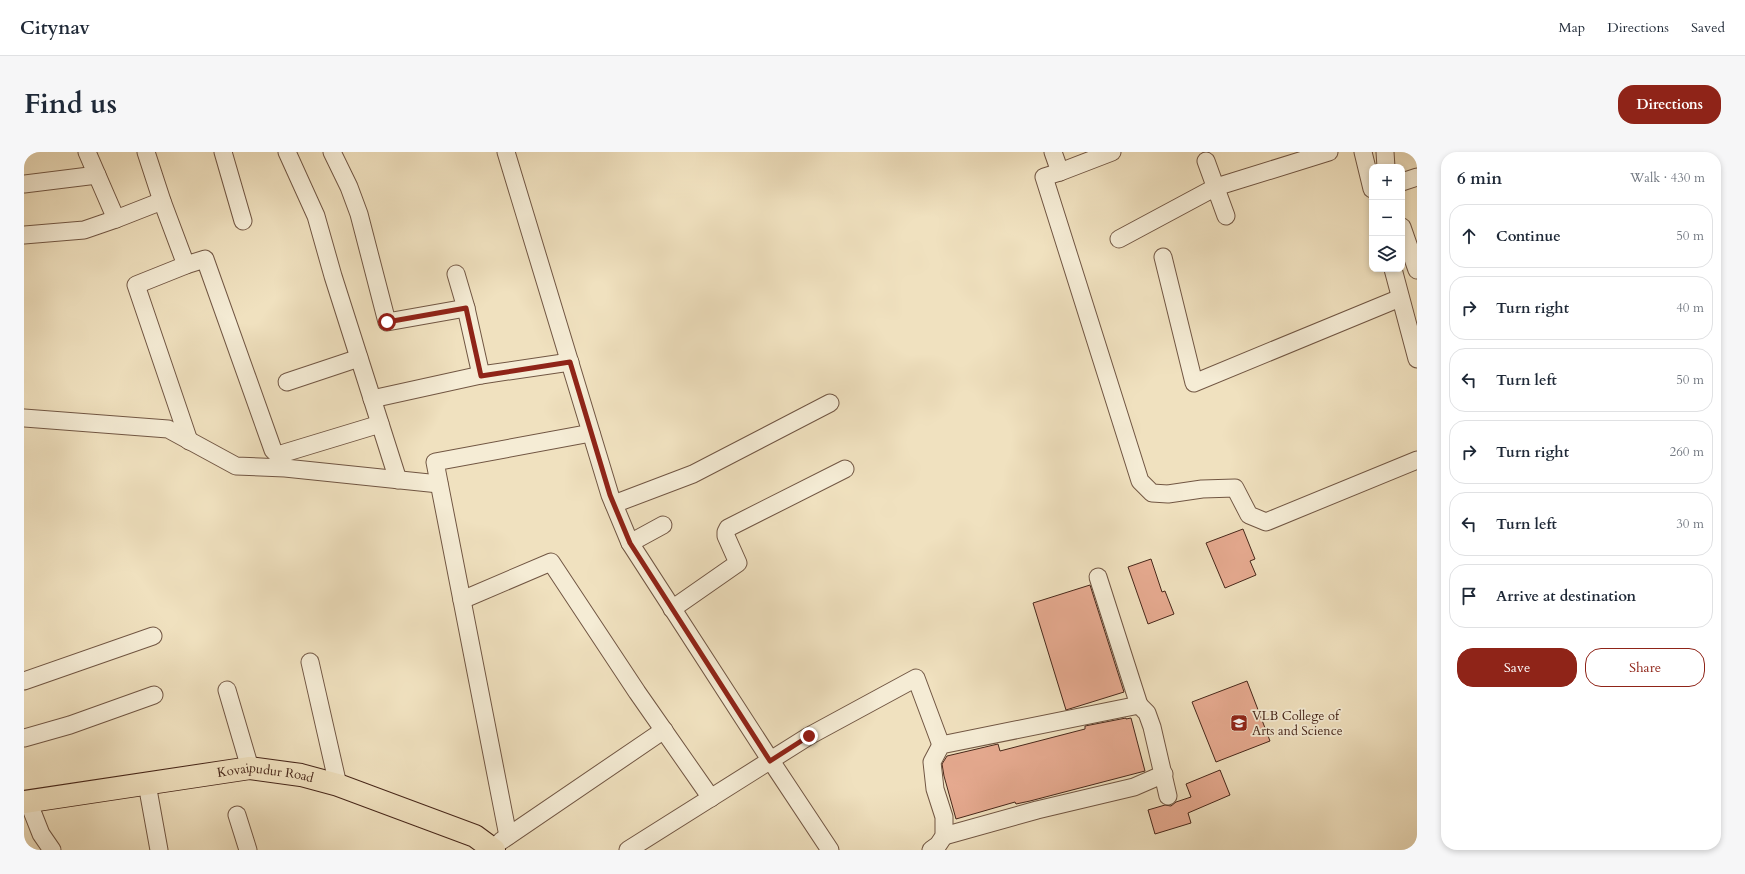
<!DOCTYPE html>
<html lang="en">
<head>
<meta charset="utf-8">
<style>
	body { margin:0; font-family:Cardo,serif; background:#f6f6f7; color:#1f2937 }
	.controls { position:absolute; right:12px; top:12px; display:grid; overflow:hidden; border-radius:8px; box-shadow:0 2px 6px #0003 }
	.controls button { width:36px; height:36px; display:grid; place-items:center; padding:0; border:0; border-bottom:1px solid #e0e1e3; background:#fff; color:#1f2937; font:20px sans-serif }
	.stop { position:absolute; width:12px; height:12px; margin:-9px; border:3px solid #8f2418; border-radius:50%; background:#fff }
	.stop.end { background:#8f2418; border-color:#fff; box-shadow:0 1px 4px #0008 }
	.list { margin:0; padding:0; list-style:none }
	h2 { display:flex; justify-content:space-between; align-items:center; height:52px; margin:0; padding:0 16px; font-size:17px }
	h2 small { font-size:13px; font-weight:400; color:#747a83 }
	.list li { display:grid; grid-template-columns:26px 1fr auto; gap:12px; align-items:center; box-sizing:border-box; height:64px; margin:0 8px 8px; padding:0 8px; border:1px solid #e0e1e3; border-radius:16px }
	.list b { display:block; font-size:15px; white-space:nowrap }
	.list em { font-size:13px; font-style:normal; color:#747a83 }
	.actions { display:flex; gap:8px; padding:12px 16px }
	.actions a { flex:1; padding:9px 0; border:1px solid #8f2418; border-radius:16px; text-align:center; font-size:14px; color:#8f2418 }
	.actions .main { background:#8f2418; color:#fff }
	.icon { flex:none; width:22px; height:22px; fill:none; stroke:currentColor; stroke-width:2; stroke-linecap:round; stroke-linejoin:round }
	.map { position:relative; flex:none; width:1393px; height:698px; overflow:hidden; border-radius:16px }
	header { display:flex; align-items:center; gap:24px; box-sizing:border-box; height:56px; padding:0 20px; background:#fff; border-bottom:1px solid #e0e1e3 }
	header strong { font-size:19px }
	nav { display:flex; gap:22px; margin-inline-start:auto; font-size:14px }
	.intro { display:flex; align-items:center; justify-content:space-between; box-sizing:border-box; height:96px; padding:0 24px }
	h1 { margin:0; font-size:28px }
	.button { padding:10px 18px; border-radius:16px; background:#8f2418; color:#fff; font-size:14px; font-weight:700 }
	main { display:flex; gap:24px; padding:0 24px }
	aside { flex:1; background:#fff; border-radius:16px; box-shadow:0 2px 6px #0003 }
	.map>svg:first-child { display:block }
	.building { fill:#e6aa90; stroke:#47271a }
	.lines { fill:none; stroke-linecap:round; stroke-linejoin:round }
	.minor-casing { stroke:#715643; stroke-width:19 }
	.major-casing { stroke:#47271a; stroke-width:24 }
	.minor { stroke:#f5ecd5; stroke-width:17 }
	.major { stroke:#f0e1bf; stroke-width:22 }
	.route { stroke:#8f2418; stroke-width:5 }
	.labels { text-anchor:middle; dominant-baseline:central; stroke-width:3.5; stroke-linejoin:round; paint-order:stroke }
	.poi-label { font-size:13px; fill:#47271a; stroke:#f5ecd5; text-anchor:start }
	.street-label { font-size:13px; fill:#47271a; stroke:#f5ecd5 }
</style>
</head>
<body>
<header>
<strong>Citynav</strong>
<nav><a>Map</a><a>Directions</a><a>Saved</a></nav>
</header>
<div class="intro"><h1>Find us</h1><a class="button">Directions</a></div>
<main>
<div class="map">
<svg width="1393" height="698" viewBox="0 0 1393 698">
	<rect width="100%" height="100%" fill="#f0e1bf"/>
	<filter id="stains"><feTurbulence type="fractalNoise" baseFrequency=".005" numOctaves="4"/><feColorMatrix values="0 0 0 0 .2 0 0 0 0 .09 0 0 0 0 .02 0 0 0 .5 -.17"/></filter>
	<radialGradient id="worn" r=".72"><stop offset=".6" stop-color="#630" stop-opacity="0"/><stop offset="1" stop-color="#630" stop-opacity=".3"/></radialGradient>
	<g class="building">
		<path d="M 1219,377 L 1231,407 L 1226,409 L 1232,423 L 1201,436 L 1182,391 Z"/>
		<path d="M 1127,407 L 1138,440 L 1141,439 L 1150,462 L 1124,472 L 1104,415 Z"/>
		<path d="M 1066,433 L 1100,540 L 1042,558 L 1009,451 Z"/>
		<path d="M 1223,529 L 1246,589 L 1192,610 L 1168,550 Z"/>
		<path d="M 1102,566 L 1102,567 L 1107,566 L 1121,619 L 1006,649 L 992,652 L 991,650 L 932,667 L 920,624 L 918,612 L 923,604 L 974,592 L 976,599 L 1061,577 L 1061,574 Z"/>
		<path d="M 1196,618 L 1206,643 L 1164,661 L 1167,671 L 1131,682 L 1124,658 L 1141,653 L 1147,654 L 1152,650 L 1167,645 L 1162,632 Z"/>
	</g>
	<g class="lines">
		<defs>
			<g id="minor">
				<path d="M 63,0 L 92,67 L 138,49"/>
				<path d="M 122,0 L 138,49 L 162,113 L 181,107 L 249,298 L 252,301 L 257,302 L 356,272"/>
				<path d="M 199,0 L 219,69"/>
				<path d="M 263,0 L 292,64 L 309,124 L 374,328"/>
				<path d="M 308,0 L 325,35 L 335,62 L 363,170 L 442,156"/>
				<path d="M 482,0 L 586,343 L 606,391 L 747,609 L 806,698"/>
				<path d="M 1029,0 L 1036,20"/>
				<path d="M 1088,0 L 1036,20 L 1020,25 L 1116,329 L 1128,341 L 1144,342 L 1178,337 L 1211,336 L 1225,363 L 1242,370 L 1393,308"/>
				<path d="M 1339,0 L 1348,37"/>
				<path d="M 1361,0 L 1362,15"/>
				<path d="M 1182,9 L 1202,64"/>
				<path d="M 1378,30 L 1393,25"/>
				<path d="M 0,32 L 73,23"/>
				<path d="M 1378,75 L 1393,118"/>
				<path d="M 0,83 L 60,78 L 92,67"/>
				<path d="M 1095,87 L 1192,35 L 1305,0"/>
				<path d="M 1139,105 L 1170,231 L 1376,146"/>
				<path d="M 162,113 L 112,133 L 165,289"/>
				<path d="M 1369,117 L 1393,207"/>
				<path d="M 432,122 L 442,156 L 457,223 L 546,210"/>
				<path d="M 263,230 L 335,206"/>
				<path d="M 348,247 L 457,223"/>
				<path d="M 0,266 L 144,277 L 212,314 L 261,316 L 415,332"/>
				<path d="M 590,352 L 669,322 L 806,251"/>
				<path d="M 606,391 L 639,373"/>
				<path d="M 1074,425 L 1115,553"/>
				<path d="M 438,448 L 527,410 L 613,540 L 687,646"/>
				<path d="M 648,457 L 714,411 L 702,384 L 702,380 L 704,376 L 821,317"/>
				<path d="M 286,510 L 314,633"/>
				<path d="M 0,529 L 129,484"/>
				<path d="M 203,538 L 226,616"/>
				<path d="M 0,586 L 46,573 L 130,543"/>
				<path d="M 123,632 L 135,698"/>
				<path d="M 4,649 L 17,682 L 28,698"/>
				<path d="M 213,663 L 224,698"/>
				<path d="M 484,684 L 411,310 L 567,281"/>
				<path d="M 920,684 L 1013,658 L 1110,635 L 1140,622"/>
				<path d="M 477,689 L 640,578"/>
				<path d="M 604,698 L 785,584 L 892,526 L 917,593"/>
				<path d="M 907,698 L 914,693 L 920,684 L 920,665 L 911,637 L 908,610 L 917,593 L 1115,553 L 1123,561 L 1128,575 L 1144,644"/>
			</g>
			<g id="major">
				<path id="s1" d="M 0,650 L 226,616 L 277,623 L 314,633 L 451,684 L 470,698"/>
			</g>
		</defs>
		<use href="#minor" class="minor-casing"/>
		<use href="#major" class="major-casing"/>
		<use href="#minor" class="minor"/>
		<use href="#major" class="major"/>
	</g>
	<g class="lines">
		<path class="route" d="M 363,170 L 442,156 L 457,224 L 546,210 L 586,343 L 606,391 L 746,609 L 785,584"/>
	</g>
	<defs>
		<symbol id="university-square" viewBox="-11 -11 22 22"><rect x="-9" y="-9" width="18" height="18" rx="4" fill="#8f2418" stroke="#f5ecd5"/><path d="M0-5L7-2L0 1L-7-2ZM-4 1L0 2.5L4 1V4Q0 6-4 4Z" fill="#fff"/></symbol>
	</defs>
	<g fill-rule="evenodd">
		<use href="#university-square" x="1205" y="561" width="20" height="20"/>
	</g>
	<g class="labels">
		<g class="poi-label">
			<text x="1228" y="564">VLB College of<tspan x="1228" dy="15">Arts and Science</tspan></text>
		</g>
		<g class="street-label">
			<text stroke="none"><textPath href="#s1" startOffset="244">Kovaipudur Road</textPath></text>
		</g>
	</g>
	<rect width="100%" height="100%" filter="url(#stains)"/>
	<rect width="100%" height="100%" fill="url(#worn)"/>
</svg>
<div class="controls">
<button>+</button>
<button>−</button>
<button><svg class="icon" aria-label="layers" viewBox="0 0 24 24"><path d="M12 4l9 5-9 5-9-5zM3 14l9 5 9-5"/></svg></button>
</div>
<div class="stop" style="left:363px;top:170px"></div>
<div class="stop end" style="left:785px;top:584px"></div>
</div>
<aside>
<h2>6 min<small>Walk · 430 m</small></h2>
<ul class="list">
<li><svg class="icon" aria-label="ahead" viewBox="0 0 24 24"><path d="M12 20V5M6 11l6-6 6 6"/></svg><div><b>Continue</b></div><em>50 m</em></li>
<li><svg class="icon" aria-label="right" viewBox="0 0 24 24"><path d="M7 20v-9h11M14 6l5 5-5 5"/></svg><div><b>Turn right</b></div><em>40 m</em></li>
<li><svg class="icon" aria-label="left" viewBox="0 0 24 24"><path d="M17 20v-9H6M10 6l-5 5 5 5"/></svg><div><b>Turn left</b></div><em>50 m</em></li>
<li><svg class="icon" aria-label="right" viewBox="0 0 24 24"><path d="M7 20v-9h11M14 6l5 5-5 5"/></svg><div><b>Turn right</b></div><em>260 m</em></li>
<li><svg class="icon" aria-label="left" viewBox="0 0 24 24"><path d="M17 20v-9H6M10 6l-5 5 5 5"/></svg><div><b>Turn left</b></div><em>30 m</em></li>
<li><svg class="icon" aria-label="arrive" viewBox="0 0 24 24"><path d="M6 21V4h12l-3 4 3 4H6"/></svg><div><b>Arrive at destination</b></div></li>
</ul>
<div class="actions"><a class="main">Save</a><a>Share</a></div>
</aside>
</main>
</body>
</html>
